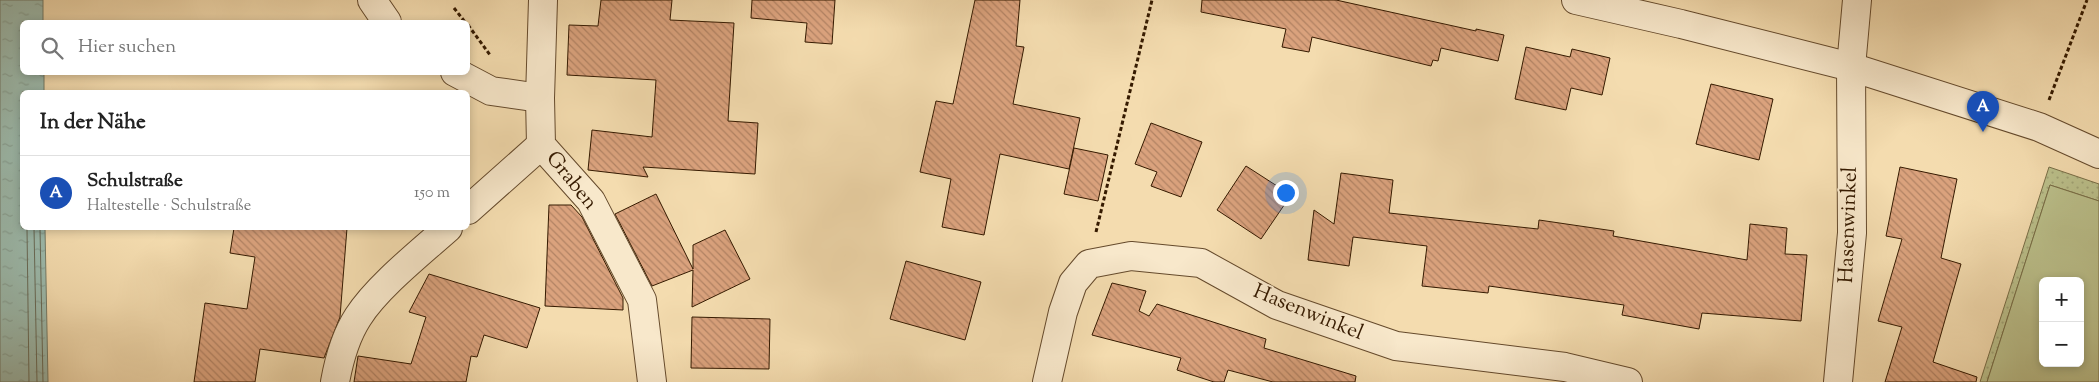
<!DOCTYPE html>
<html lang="de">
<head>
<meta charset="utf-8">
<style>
	body { margin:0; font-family:"Sorts Mill Goudy",serif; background:#f6f6f6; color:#222 }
	.controls { position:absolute; right:15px; bottom:15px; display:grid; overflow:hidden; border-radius:8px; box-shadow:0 2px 8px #0003 }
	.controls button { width:45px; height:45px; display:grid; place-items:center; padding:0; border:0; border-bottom:1px solid #e0e0e0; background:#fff; color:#222; font:25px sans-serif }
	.you { position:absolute; left:1285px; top:192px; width:18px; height:18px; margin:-12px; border:4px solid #fff; border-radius:50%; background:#1a73e8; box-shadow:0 0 0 8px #1a73e833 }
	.badge { display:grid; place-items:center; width:32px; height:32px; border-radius:50%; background:#8f2418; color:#fff; font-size:16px; font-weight:700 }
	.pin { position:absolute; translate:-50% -41px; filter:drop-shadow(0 1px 2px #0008) }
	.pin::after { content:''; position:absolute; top:26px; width:18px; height:15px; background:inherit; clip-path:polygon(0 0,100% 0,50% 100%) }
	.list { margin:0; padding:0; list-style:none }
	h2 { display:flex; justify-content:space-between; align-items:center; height:65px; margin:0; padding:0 20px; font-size:21px }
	h2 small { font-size:16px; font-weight:400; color:#767676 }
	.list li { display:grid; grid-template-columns:32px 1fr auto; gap:15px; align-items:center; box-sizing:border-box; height:75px; padding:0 20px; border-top:1px solid #e0e0e0 }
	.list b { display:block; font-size:19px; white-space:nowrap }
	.list p { margin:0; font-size:16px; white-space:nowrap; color:#767676 }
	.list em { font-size:16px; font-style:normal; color:#767676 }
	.icon { flex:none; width:28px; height:28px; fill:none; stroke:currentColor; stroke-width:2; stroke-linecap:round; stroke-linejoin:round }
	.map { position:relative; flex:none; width:2099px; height:382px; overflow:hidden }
	.search { position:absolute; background:#fff; box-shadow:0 2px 8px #0003; left:20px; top:20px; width:450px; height:55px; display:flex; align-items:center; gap:12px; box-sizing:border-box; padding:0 18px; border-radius:8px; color:#767676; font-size:19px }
	.panel { position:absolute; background:#fff; box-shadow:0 2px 8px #0003; left:20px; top:90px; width:450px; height:140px; border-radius:8px }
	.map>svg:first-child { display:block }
	.green { fill:url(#green-dots); stroke:#786d46 }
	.pitch { fill:#bbc08b; stroke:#786d46; fill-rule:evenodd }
	.water { fill:url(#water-ripples); stroke:#737b68 }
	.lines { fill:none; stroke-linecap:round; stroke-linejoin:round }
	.shore { stroke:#686a57; stroke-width:1 }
	.building { fill:url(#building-back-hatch); stroke:#351a00 }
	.minor-casing { stroke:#654a2c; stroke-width:30 }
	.path { stroke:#351a00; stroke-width:3; stroke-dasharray:4 2.5; stroke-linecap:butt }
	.minor { stroke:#f8e8cb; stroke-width:28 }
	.labels { text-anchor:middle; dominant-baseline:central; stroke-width:4; stroke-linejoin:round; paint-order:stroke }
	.street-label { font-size:21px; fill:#351a00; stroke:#f8e8cb }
</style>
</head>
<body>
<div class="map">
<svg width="2099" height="382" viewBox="0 0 2099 382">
	<defs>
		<pattern id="green-dots" width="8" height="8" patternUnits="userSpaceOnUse" patternTransform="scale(1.25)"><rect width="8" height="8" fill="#bbc08b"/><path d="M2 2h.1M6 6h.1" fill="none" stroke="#a1a476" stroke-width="1.8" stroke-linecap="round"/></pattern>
		<pattern id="water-ripples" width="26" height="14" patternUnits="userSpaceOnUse" patternTransform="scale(1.25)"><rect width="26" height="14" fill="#9cbbae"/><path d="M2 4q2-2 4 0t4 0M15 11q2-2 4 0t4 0" fill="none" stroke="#87a094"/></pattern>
		<pattern id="building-back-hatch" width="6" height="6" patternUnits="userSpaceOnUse" patternTransform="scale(1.25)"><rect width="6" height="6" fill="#daa27d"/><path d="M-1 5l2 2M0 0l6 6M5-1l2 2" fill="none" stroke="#b28364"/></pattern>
	</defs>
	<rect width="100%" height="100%" fill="#f4dcaf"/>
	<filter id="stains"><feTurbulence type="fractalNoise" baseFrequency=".004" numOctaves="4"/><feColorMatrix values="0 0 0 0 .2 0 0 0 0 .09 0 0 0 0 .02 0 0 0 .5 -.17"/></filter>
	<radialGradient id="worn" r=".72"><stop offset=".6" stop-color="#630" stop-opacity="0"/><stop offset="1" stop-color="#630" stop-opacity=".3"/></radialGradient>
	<path class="green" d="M 2049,167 L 2099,184 L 2099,201 L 2050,185 L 1987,382 L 1980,382 Z"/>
	<path class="pitch" d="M 2050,185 L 2099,201 L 2099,382 L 1987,382 ZM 2043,281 L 2080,281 L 2080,363 L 2043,363 Z"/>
	<path class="water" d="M 0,0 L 43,0 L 43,22 L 22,22 L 22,72 L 44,73 L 44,92 L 22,92 L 22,228 L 45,228 L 48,382 L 0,382 Z"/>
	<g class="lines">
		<g class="shore">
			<path d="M 27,228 L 29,382"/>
			<path d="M 34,228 L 37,382"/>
			<path d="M 40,228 L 43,382"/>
		</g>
	</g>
	<g class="building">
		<path d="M 601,0 L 672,0 L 670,20 L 734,23 L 728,121 L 758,123 L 755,174 L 643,167 L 648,177 L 588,170 L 592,130 L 652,137 L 656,80 L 567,75 L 569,25 L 598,26 Z"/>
		<path d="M 752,0 L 835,0 L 832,44 L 805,42 L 807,23 L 751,18 Z"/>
		<path d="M 975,0 L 1020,0 L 1016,46 L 1024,47 L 1013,104 L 1080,118 L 1069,169 L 1000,154 L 984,235 L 942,227 L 951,179 L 920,172 L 936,101 L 953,104 Z"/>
		<path d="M 1202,0 L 1336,0 L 1476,31 L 1476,29 L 1504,35 L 1498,61 L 1441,48 L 1438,61 L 1433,60 L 1431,66 L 1312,37 L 1309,52 L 1282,47 L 1286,29 L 1201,12 Z"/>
		<path d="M 1526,47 L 1570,57 L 1572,49 L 1610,58 L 1602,95 L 1571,88 L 1566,110 L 1515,99 Z"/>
		<path d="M 1711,84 L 1773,99 L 1759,160 L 1696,144 Z"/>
		<path d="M 1151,123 L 1202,142 L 1181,197 L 1151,186 L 1157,172 L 1135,164 Z"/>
		<path d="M 1074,148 L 1108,155 L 1098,201 L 1064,194 Z"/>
		<path d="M 1246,166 L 1291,195 L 1261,239 L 1217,210 Z"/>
		<path d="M 1900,167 L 1957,179 L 1941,258 L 1961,264 L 1933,362 L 1977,377 L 1976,382 L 1885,382 L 1902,327 L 1878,321 L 1902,239 L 1886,236 Z"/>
		<path d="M 1341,173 L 1393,180 L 1389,213 L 1538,229 L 1539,220 L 1614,231 L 1613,236 L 1747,260 L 1750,224 L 1787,228 L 1785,254 L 1807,255 L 1801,321 L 1702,313 L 1699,329 L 1622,315 L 1624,305 L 1489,286 L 1488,293 L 1422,286 L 1427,246 L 1353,237 L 1349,266 L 1308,260 L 1314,210 L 1334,224 Z"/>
		<path d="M 656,194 L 693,269 L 693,245 L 725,230 L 750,279 L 692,307 L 693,270 L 652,286 L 615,214 Z"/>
		<path d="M 549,205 L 571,205 L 582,217 L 623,298 L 623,310 L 545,306 Z"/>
		<path d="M 234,228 L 347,228 L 340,317 L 324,358 L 260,349 L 255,382 L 194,382 L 205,303 L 247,309 L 255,257 L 230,253 Z"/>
		<path d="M 906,261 L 981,282 L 965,340 L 890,319 Z"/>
		<path d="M 429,274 L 540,308 L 527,348 L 484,335 L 477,357 L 471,356 L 466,382 L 354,382 L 358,356 L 411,364 L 426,317 L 409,312 Z"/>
		<path d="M 1112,283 L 1146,291 L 1139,311 L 1149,316 L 1157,304 L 1266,339 L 1264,348 L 1356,376 L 1355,382 L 1273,382 L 1228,370 L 1224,382 L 1214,382 L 1177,370 L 1181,358 L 1092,335 Z"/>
		<path d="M 692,317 L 770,319 L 769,369 L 691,368 Z"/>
	</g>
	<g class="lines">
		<defs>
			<g id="minor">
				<path d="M 372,0 L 387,22"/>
				<path d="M 543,0 L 540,98 L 541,145 L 591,201 L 642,300 L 652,382"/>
				<path d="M 1576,0 L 1681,24 L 1851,67 L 2039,127 L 2099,154"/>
				<path d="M 455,72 L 491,91 L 540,98"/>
				<path d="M 468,210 L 541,145"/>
				<path d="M 335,382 C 339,360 345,337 358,317 C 377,287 421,252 448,228"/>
				<path d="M 1047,382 L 1063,312 L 1073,283 L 1089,264 L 1131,256 L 1201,263 L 1277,305 L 1396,346 L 1565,367 L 1628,382"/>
				<path d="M 1838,382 L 1852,233 L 1851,67 L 1857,0"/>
			</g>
		</defs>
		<use href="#minor" class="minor-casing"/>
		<g class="path">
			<path d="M 454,8 L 465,22"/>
			<path d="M 468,25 L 490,55"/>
			<path d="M 2049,100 L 2087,0"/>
			<path d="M 1096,232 L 1152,0"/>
		</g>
		<use href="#minor" class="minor"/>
	</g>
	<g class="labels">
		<g class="street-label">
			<text transform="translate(571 181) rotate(51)">Graben</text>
			<text transform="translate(1849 225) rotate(-88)">Hasenwinkel</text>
			<text transform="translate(1308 313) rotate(22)">Hasenwinkel</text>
		</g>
	</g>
	<rect width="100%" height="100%" filter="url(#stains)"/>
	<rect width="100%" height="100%" fill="url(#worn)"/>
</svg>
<div class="controls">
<button>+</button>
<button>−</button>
</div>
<div class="you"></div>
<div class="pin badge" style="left:1983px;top:132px;background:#1a4fb4">A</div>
<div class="search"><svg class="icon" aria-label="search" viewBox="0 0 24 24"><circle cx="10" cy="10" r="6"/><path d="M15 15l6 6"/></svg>Hier suchen</div>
<section class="panel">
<h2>In der Nähe<small></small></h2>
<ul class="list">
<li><span class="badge" style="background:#1a4fb4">A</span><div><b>Schulstraße</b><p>Haltestelle · Schulstraße</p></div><em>150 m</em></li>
</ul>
</section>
</div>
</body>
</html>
